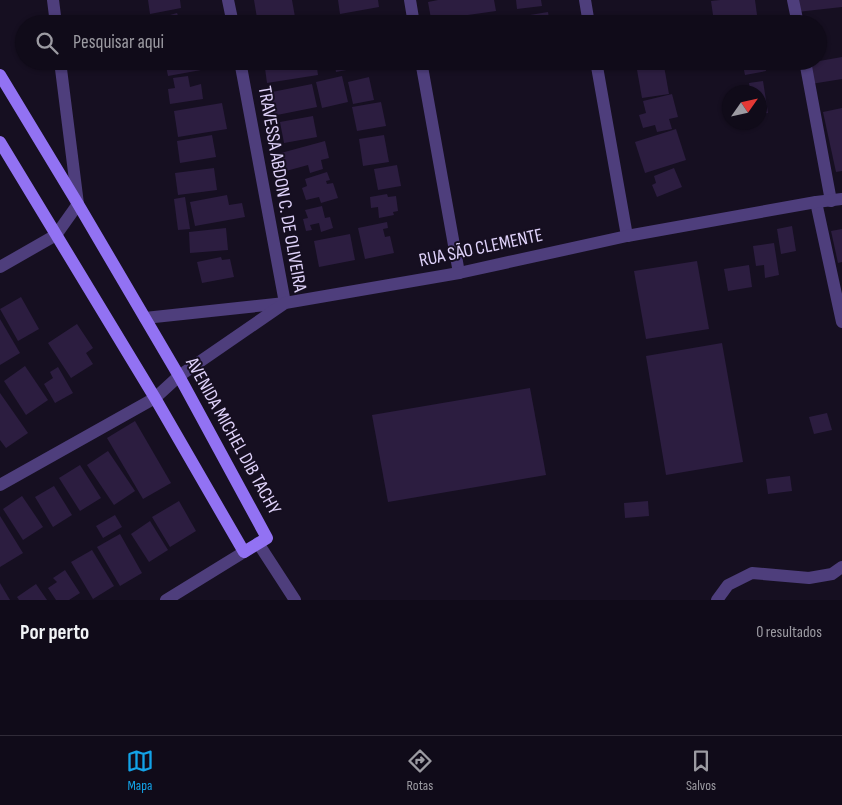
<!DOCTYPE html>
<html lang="pt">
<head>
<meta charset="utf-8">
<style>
	body { margin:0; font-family:"Sofia Sans Condensed",sans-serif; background:#1e1926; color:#f1f3f6 }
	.compass { position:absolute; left:722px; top:85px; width:45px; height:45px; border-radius:50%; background:#100b19; box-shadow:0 1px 4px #0004; rotate:56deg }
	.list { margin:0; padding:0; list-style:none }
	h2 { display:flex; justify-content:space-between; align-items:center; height:65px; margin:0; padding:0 20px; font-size:21px }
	h2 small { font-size:16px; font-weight:400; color:#9c9ba2 }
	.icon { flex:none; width:28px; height:28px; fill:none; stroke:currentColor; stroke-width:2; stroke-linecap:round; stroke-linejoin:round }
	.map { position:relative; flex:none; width:842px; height:600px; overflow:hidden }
	.search { position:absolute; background:#100b19; box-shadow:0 1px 4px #0004; left:15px; right:15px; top:15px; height:55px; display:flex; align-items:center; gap:12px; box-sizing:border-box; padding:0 18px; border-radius:28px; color:#9c9ba2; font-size:19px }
	.sheet { height:135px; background:#100b19 }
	nav { display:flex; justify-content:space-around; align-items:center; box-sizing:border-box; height:70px; border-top:1px solid #302b38; background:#100b19; font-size:14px; color:#9c9ba2 }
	nav a { display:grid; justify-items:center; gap:2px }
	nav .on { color:#13a3e7 }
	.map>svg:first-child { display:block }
	.building { fill:#2c1d40 }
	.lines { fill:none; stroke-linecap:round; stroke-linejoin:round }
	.street { stroke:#4e3e7c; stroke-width:12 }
	.secondary { stroke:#9272f3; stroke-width:12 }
	.labels { text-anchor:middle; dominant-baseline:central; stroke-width:4; stroke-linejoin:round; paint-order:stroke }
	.street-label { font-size:19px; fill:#e0d3fb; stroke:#160f21 }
</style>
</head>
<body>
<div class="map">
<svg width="842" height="600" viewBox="0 0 842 600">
	<rect width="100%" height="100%" fill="#160f21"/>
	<g class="building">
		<path d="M 148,0 L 180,0 L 181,8 L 150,14 Z"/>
		<path d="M 254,0 L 292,0 L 295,17 L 258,24 Z"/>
		<path d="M 338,0 L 378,0 L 379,7 L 340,14 Z"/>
		<path d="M 438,0 L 494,0 L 496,11 L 468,15 L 469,24 L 454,24 L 454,22 L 443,24 L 432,24 L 428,2 Z"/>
		<path d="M 516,0 L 541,0 L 542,6 L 517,9 Z"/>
		<path d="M 720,0 L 755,0 L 757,15 L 714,22 L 711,1 Z"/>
		<path d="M 796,0 L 842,0 L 842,7 L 797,12 Z"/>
		<path d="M 548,12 L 550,24 L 525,24 L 524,16 Z"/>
		<path d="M 177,13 L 179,18 L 189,15 L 191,24 L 165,24 L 163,17 Z"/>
		<path d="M 361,15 L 362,24 L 328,24 L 327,19 Z"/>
		<path d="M 842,57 L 842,79 L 811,84 L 808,63 Z"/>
		<path d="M 165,61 L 211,61 L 212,68 L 168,76 Z"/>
		<path d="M 264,61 L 316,61 L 318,75 L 267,83 Z"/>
		<path d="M 334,61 L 389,61 L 389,62 L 336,72 Z"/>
		<path d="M 433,61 L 463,61 L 463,62 L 435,68 Z"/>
		<path d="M 742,61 L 764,61 L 766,71 L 745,75 Z"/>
		<path d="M 664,66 L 669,94 L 642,98 L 637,70 Z"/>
		<path d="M 188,76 L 190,87 L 201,84 L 203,99 L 170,104 L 168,89 L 175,88 L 173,78 Z"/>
		<path d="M 342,76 L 348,102 L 322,108 L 316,82 Z"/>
		<path d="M 369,77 L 374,100 L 353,104 L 348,82 Z"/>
		<path d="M 763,81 L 768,113 L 760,114 L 760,92 L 750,92 L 749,83 Z"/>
		<path d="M 312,84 L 317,107 L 272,116 L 267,93 Z"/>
		<path d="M 672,94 L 678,117 L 669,119 L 672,129 L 657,132 L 655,125 L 643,128 L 639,115 L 646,113 L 643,101 Z"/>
		<path d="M 381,102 L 386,126 L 357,131 L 352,107 Z"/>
		<path d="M 222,103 L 227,129 L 178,137 L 174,111 Z"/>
		<path d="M 842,108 L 842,171 L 836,172 L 823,112 Z"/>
		<path d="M 313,116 L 317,137 L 284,143 L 280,122 Z"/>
		<path d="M 676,129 L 686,160 L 645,173 L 635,142 Z"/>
		<path d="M 212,135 L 216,157 L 180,163 L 177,141 Z"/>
		<path d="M 384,135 L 389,162 L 363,166 L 359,139 Z"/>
		<path d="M 325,141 L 329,158 L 321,160 L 323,169 L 310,173 L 308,165 L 286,171 L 281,153 Z"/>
		<path d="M 397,165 L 401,186 L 378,190 L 374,169 Z"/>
		<path d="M 214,168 L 217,190 L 178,195 L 175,173 Z"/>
		<path d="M 674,168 L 682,187 L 657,197 L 652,185 L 656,183 L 654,176 Z"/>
		<path d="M 327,172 L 330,180 L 326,181 L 327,184 L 333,183 L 338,198 L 321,203 L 319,197 L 306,200 L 302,188 L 307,186 L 305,179 Z"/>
		<path d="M 387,194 L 388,197 L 396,196 L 398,211 L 393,212 L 394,215 L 379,218 L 378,207 L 371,208 L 370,197 Z"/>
		<path d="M 227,195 L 229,205 L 242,203 L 245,217 L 195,226 L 190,202 Z"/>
		<path d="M 185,197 L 190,229 L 178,230 L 174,199 Z"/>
		<path d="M 322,206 L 325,218 L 330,217 L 333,228 L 321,232 L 319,223 L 310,225 L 312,230 L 306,231 L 303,219 L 308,218 L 305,210 Z"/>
		<path d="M 387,222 L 388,228 L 383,229 L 385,237 L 390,236 L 394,253 L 365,259 L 358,228 Z"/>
		<path d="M 792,226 L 796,251 L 781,254 L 777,229 Z"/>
		<path d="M 226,228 L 228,250 L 190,253 L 189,232 Z"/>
		<path d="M 842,229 L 842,262 L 838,263 L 831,231 Z"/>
		<path d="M 350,234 L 355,260 L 319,267 L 314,241 Z"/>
		<path d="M 774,243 L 779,275 L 765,278 L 764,265 L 756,266 L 753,246 Z"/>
		<path d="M 221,257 L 222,260 L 230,259 L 234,277 L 202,283 L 197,262 Z"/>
		<path d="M 697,261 L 709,329 L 646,339 L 634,271 Z"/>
		<path d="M 749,265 L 752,287 L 728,291 L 724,269 Z"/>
		<path d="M 21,297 L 39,329 L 18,341 L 0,309 Z"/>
		<path d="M 0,319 L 20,353 L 0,365 Z"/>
		<path d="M 77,324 L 93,348 L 86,353 L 93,364 L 71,378 L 48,343 Z"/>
		<path d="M 722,343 L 743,462 L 666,475 L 646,356 Z"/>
		<path d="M 25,366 L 48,400 L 26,415 L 4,381 Z"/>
		<path d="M 58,367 L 73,393 L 55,403 L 44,384 L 53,378 L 50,372 Z"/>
		<path d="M 530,388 L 546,475 L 388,502 L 372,415 Z"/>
		<path d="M 0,393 L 28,433 L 6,448 L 0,440 Z"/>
		<path d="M 827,413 L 832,430 L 814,434 L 809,417 Z"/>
		<path d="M 135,421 L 171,483 L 143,499 L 107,438 Z"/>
		<path d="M 108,451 L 135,491 L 114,505 L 87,465 Z"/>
		<path d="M 80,465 L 101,498 L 80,511 L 59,478 Z"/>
		<path d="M 790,476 L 792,491 L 768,494 L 766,479 Z"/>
		<path d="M 54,486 L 72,515 L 53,527 L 35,497 Z"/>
		<path d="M 22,496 L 43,527 L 23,540 L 3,509 Z"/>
		<path d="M 179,501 L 196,531 L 170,547 L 152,517 Z"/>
		<path d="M 648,501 L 649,516 L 625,518 L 624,503 Z"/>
		<path d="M 115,515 L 122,527 L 103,538 L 96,526 Z"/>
		<path d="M 0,516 L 23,553 L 0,567 Z"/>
		<path d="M 150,521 L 168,550 L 149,562 L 131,534 Z"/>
		<path d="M 120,534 L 142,573 L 120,586 L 97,547 Z"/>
		<path d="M 92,550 L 114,586 L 93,599 L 71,562 Z"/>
		<path d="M 65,570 L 80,593 L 69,600 L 56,600 L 48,588 L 57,582 L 53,578 Z"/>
		<path d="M 0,583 L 10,600 L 0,600 Z"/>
		<path d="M 36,584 L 47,600 L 19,600 L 17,597 Z"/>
	</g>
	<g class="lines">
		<g class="street">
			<path d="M 53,0 L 56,24"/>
			<path d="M 228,0 L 233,24"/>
			<path d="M 410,0 L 414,24"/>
			<path d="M 585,0 L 589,24"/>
			<path d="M 793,0 L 798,24"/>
			<path d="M 421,61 L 459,273"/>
			<path d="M 596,61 L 627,236"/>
			<path d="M 805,61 L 831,201"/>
			<path d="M 816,202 L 842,322"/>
			<path d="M 0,267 L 56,235 L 78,204 L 60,61"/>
			<path d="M 145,318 L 285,303 L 240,61"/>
			<path d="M 0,485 L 155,398 L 179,376 L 285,303 L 459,273 L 627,236 L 816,202 L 842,199"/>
			<path d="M 258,543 L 295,600"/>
			<path d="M 166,600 L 244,552"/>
			<path d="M 717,600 L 728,585 L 752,573 L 809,578 L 832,574 L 842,567"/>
		</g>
		<path class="secondary" d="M 0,75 L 78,204 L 179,376 L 267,538 L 244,552 L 155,398 L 0,142"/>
	</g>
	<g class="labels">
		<g class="street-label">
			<text transform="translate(282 189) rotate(80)">TRAVESSA ABDON C. DE OLIVEIRA</text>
			<text transform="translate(481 248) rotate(-12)">RUA SÃO CLEMENTE</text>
			<text transform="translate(233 436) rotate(61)">AVENIDA MICHEL DIB TACHY</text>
		</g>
	</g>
</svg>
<svg class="compass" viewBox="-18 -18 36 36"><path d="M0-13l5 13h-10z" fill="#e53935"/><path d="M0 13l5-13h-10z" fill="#9c9ba2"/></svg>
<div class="search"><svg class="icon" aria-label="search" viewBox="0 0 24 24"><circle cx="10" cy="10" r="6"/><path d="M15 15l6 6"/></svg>Pesquisar aqui</div>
</div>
<section class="sheet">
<h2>Por perto<small>0 resultados</small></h2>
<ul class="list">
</ul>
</section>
<nav>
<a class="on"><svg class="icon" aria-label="map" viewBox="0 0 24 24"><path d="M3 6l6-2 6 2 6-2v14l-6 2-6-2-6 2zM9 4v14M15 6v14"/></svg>Mapa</a>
<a><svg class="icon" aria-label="directions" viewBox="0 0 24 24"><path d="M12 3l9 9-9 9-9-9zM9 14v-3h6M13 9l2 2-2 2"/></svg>Rotas</a>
<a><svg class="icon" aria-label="saved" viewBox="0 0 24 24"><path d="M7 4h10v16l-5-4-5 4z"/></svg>Salvos</a>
</nav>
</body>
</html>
